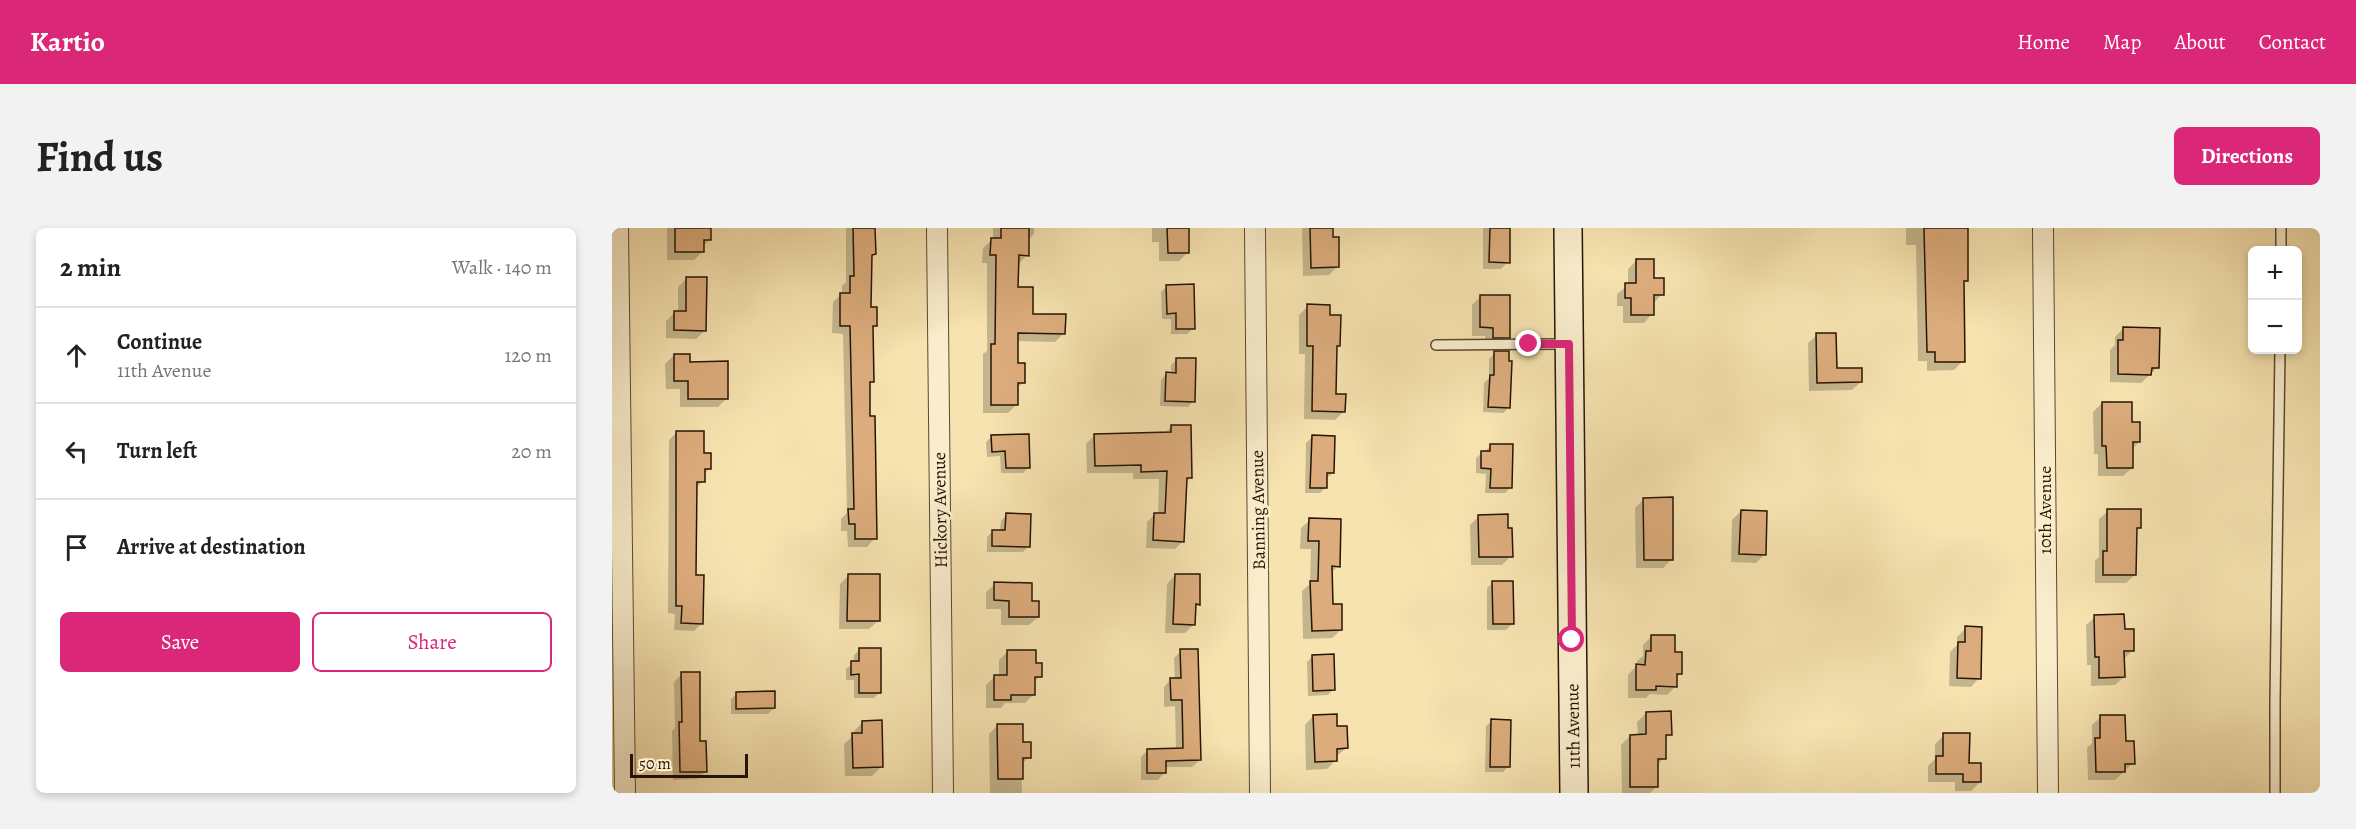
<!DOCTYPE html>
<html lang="en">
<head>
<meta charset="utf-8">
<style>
	body { margin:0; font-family:Alegreya,serif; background:#f2f2f2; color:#222 }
	.controls { position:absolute; right:18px; top:18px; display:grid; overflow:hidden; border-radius:9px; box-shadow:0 3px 9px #0003 }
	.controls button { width:54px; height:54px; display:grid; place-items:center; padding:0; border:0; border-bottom:2px solid #e0e0e0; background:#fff; color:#222; font:30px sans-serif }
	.scale { position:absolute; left:18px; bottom:15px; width:118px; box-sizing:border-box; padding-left:6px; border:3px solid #271405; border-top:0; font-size:16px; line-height:21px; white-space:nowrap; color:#271405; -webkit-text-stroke:4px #f9edcc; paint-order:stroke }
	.stop { position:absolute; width:18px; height:18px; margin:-14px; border:4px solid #db2777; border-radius:50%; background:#fff }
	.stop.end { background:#db2777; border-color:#fff; box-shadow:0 2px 6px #0008 }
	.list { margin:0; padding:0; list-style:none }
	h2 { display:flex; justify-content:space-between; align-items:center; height:78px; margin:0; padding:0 24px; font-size:26px }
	h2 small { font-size:20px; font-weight:400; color:#767676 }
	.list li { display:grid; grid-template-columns:39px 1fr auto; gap:18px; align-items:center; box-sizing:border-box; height:96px; padding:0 24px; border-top:2px solid #e0e0e0 }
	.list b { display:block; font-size:22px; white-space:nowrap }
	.list p { margin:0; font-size:20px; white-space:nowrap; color:#767676 }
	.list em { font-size:20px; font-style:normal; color:#767676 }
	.actions { display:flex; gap:12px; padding:18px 24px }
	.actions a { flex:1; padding:14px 0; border:2px solid #db2777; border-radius:9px; text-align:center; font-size:21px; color:#db2777 }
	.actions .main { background:#db2777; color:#fff }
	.icon { flex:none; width:33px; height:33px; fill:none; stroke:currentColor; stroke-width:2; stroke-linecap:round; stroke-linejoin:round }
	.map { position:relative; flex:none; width:1708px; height:565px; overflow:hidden; border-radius:9px }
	header { display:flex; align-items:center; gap:36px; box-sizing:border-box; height:84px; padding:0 30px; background:#db2777; color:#fff }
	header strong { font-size:28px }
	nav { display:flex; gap:33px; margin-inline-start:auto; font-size:21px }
	.intro { display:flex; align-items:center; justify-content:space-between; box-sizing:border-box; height:144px; padding:0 36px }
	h1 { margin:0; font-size:42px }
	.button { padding:15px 27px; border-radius:9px; background:#db2777; color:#fff; font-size:21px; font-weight:700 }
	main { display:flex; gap:36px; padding:0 36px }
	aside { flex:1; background:#fff; border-radius:9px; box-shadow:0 3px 9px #0003 }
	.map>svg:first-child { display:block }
	.shadow { fill:#0003 }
	.building { fill:#dcac7c; stroke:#271405; stroke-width:1.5 }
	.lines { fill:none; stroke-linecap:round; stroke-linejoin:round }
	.service-casing { stroke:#5b4830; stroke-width:12 }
	.minor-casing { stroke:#5b4830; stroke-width:22 }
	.secondary-casing { stroke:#271405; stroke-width:30 }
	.service { stroke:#f9edcc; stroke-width:9 }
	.minor { stroke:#f9edcc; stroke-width:20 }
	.secondary { stroke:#f9edcc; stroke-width:27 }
	.route { stroke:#db2777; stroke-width:8 }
	.labels { text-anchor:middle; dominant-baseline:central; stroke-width:6; stroke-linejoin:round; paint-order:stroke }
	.street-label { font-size:18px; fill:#271405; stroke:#f9edcc }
</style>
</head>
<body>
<header>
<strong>Kartio</strong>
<nav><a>Home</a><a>Map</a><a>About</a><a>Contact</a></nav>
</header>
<div class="intro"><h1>Find us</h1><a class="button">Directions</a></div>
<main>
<aside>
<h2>2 min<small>Walk · 140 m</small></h2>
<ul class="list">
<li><svg class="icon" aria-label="ahead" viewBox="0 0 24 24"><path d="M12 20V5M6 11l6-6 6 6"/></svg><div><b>Continue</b><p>11th Avenue</p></div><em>120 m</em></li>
<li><svg class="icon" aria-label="left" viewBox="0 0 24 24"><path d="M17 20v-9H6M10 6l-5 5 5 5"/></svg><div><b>Turn left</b></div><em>20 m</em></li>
<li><svg class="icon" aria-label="arrive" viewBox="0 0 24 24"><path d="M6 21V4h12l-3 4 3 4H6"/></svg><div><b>Arrive at destination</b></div></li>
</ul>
<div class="actions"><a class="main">Save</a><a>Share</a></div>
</aside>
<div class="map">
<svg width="1708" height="565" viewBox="0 0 1708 565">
	<rect width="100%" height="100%" fill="#f6e3b0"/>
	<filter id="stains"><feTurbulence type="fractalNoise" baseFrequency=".00333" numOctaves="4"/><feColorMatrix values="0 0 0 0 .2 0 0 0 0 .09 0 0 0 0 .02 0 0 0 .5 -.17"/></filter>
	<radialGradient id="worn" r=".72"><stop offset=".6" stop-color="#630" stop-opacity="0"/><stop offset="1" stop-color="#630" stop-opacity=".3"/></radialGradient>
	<g class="shadow">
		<path d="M 55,0 L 97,0 L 97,12 L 91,18 L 91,23 L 82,32 L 55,32 Z"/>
		<path d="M 234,0 L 262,0 L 263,26 L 258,30 L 258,81 L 263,97 L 260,101 L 260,153 L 256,157 L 263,310 L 255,319 L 236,319 L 235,303 L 229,303 L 229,291 L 235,285 L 231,106 L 220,105 L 221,74 L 230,66 L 230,58 L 234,54 Z"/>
		<path d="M 381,0 L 422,0 L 422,6 L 415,13 L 415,27 L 406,36 L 405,60 L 420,88 L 452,105 L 443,114 L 404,113 L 404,137 L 412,154 L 404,161 L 405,176 L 396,185 L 371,185 L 371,126 L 375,123 L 375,35 L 370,35 L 371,20 L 381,11 Z"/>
		<path d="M 540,0 L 578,0 L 575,5 L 576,24 L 567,33 L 547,33 L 547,14 L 540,14 Z"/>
		<path d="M 690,0 L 719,0 L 726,38 L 717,47 L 691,48 Z"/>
		<path d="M 871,0 L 897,0 L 896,34 L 889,41 L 871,41 Z"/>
		<path d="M 1294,0 L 1354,0 L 1355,52 L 1350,56 L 1351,133 L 1342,142 L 1315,143 L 1315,133 L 1306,133 L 1304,17 L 1294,17 Z"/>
		<path d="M 1025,32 L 1050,66 L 1042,75 L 1040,86 L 1032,95 L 1011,95 L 1011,78 L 1005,78 L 1005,66 L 1016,57 L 1016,41 Z"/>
		<path d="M 75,50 L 93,102 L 84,111 L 54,110 L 54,93 L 63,84 L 66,84 L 66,59 Z"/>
		<path d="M 555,58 L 581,100 L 575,106 L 559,106 L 559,91 L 550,91 L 549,64 Z"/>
		<path d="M 869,68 L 896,109 L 887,118 L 873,118 L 873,108 L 860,108 L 860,77 Z"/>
		<path d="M 696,78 L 717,88 L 727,118 L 723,121 L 723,167 L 732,183 L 723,192 L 692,191 L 693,126 L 687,126 L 687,87 Z"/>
		<path d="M 1511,101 L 1546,139 L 1529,155 L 1498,154 L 1498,122 L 1503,117 L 1503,109 Z"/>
		<path d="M 1205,107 L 1223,141 L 1249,154 L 1240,162 L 1197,163 L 1196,115 Z"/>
		<path d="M 883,125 L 897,179 L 891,185 L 871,184 L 872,155 L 877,150 L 877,131 Z"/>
		<path d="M 62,127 L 77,135 L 115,170 L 106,179 L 68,179 L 68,161 L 54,161 L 53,136 Z"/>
		<path d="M 565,132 L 581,173 L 576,179 L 548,178 L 549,152 L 554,146 L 559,146 L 559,137 Z"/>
		<path d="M 1490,175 L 1519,195 L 1527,214 L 1520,221 L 1520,240 L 1511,248 L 1486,248 L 1486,226 L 1482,226 L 1481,184 Z"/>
		<path d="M 559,199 L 578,250 L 573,255 L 571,313 L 563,321 L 534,320 L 535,294 L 543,286 L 546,286 L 547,251 L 521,251 L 521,245 L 475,245 L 474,216 L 482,208 L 552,206 Z"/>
		<path d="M 65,204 L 91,227 L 98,240 L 91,247 L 91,253 L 84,260 L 82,348 L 90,395 L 82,403 L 62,402 L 63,386 L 56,385 L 57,212 Z"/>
		<path d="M 380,208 L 417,239 L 411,245 L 389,245 L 388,228 L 375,229 L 374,214 Z"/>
		<path d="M 700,209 L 721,245 L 715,250 L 714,259 L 708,265 L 693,265 L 694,215 Z"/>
		<path d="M 879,218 L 899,259 L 893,265 L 873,265 L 874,246 L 864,245 L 864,230 Z"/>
		<path d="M 1032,271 L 1060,331 L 1051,340 L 1024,340 L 1023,280 Z"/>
		<path d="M 1129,283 L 1153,326 L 1144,335 L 1119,334 L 1120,292 Z"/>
		<path d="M 1496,283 L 1528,299 L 1523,304 L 1523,347 L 1514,355 L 1483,355 L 1483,333 L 1487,329 L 1487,291 Z"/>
		<path d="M 394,287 L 417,318 L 411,324 L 375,324 L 375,309 L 381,303 L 388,304 L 389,293 Z"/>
		<path d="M 867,288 L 899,328 L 890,337 L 859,337 L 858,297 Z"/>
		<path d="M 698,292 L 726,338 L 719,345 L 720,378 L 729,402 L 720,410 L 691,411 L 690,363 L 698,356 L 699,321 L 688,321 L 689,300 Z"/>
		<path d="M 237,347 L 266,393 L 257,401 L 227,401 L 228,356 Z"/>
		<path d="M 563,347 L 586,376 L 582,380 L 582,396 L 573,405 L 553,405 L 555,356 Z"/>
		<path d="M 881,355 L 900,396 L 894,402 L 875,402 L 875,360 Z"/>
		<path d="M 383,356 L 419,375 L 426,389 L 417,397 L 389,397 L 389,381 L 374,381 L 374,364 Z"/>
		<path d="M 1483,389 L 1511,403 L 1521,422 L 1512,431 L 1512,449 L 1503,457 L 1479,458 L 1479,437 L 1475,437 L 1474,397 Z"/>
		<path d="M 1354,400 L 1367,450 L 1359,459 L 1337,458 L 1338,424 L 1345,417 L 1345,409 Z"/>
		<path d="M 1040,408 L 1061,426 L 1069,445 L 1064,450 L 1064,458 L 1055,467 L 1038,466 L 1034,470 L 1016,470 L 1016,447 L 1025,437 L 1025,433 L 1031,428 L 1031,417 Z"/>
		<path d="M 248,421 L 268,464 L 262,470 L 242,470 L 242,452 L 234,452 L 234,441 L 242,435 L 242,427 Z"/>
		<path d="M 396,423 L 422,436 L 428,448 L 422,455 L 422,466 L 413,475 L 393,475 L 389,480 L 374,480 L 374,457 L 382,449 L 387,449 L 387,432 Z"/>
		<path d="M 569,423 L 588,532 L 580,539 L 553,539 L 553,544 L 546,552 L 529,552 L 529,529 L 536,522 L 564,522 L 563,478 L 552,479 L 552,459 L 559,451 L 563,451 L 562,430 Z"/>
		<path d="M 701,428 L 722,461 L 716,467 L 696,468 L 695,434 Z"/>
		<path d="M 70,446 L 93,544 L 85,551 L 61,552 L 60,503 L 63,500 L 62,454 Z"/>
		<path d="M 125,466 L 162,480 L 156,486 L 119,486 L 119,471 Z"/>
		<path d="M 1034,485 L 1058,506 L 1052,512 L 1052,530 L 1044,538 L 1044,559 L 1038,565 L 1010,565 L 1009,517 L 1018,508 L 1026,508 L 1025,494 Z"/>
		<path d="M 701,488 L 724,500 L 734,520 L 724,529 L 724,532 L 715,541 L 694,542 L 693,497 Z"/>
		<path d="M 1489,489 L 1512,515 L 1521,535 L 1503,552 L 1476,552 L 1475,520 L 1480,515 L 1480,497 Z"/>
		<path d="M 880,493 L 897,538 L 891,544 L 873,544 L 874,498 Z"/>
		<path d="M 251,494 L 269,539 L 260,548 L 233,548 L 232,516 L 242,507 L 242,503 Z"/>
		<path d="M 386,497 L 410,515 L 417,529 L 409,537 L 410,565 L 378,565 L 377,506 Z"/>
		<path d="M 1332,507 L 1368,554 L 1359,563 L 1343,563 L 1343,554 L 1316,554 L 1316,538 L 1323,531 L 1323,516 Z"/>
	</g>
	<g class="building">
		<path d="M 63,0 L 99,0 L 99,12 L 92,12 L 92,24 L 63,24 Z"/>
		<path d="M 241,0 L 263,0 L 264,26 L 260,27 L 259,79 L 265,79 L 265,98 L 261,98 L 262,154 L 258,154 L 258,188 L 263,188 L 265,311 L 243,311 L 243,296 L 237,296 L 236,281 L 242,281 L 238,98 L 228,98 L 228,65 L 238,65 L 238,48 L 242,48 Z"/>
		<path d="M 389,0 L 417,0 L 417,28 L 407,27 L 406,59 L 421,59 L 421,86 L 454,86 L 453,106 L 406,105 L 406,135 L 413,135 L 413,155 L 406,155 L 406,177 L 379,177 L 379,116 L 383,116 L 384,27 L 378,27 L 379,10 L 389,10 Z"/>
		<path d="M 555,0 L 577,0 L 577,25 L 556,25 Z"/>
		<path d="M 698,0 L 721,0 L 721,9 L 727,9 L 727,39 L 699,40 Z"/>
		<path d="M 878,0 L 898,0 L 898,35 L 877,34 Z"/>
		<path d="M 1312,0 L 1356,0 L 1356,53 L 1352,53 L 1353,134 L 1323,134 L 1323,124 L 1315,124 Z"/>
		<path d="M 1024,31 L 1042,31 L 1042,50 L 1052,50 L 1052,67 L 1042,67 L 1042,87 L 1019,87 L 1019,70 L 1013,70 L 1013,55 L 1024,55 Z"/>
		<path d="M 74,49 L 95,49 L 94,103 L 62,102 L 62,83 L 74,83 Z"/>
		<path d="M 582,56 L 583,101 L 564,101 L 564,85 L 555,86 L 554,57 Z"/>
		<path d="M 868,67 L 898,67 L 898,110 L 881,110 L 881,100 L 868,99 Z"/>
		<path d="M 695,76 L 718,77 L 718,87 L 729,87 L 728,118 L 725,118 L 724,166 L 734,166 L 733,184 L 700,183 L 701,118 L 695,118 Z"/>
		<path d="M 1511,99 L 1548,100 L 1547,140 L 1540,140 L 1539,147 L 1506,146 L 1506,112 L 1511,112 Z"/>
		<path d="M 1204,105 L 1224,105 L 1225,140 L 1250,140 L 1250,154 L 1205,155 Z"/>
		<path d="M 882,123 L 897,123 L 897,133 L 900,133 L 898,180 L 876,179 L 878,147 L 882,147 Z"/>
		<path d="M 62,126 L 78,126 L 78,134 L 116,133 L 116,171 L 76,171 L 76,153 L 62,153 Z"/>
		<path d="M 564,130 L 584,130 L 583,174 L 553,173 L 554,144 L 564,145 Z"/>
		<path d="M 1490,174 L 1520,174 L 1520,194 L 1528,194 L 1528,214 L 1521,214 L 1521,240 L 1495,240 L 1494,218 L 1490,218 Z"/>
		<path d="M 559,197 L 579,197 L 580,250 L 575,250 L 572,314 L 541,312 L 542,285 L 553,285 L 555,243 L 529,244 L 529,237 L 483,238 L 482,206 L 559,204 Z"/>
		<path d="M 64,203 L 92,203 L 92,225 L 99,225 L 99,241 L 93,241 L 93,254 L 85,254 L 84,347 L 92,347 L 91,396 L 69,395 L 70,378 L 64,378 Z"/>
		<path d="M 417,206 L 418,240 L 394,240 L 393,223 L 380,224 L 379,207 Z"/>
		<path d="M 700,207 L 723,208 L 722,245 L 715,245 L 715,260 L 698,260 Z"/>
		<path d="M 878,216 L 901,216 L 900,260 L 878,260 L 879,241 L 869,240 L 869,223 L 878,223 Z"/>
		<path d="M 1061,269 L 1061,332 L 1032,332 L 1031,270 Z"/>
		<path d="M 1495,281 L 1529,281 L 1529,300 L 1525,300 L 1524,347 L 1491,347 L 1491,323 L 1495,323 Z"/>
		<path d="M 1129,282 L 1155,283 L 1154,327 L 1127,326 Z"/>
		<path d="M 394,285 L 419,286 L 418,319 L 380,318 L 380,302 L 393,302 Z"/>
		<path d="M 896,286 L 896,300 L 900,300 L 901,329 L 867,329 L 866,287 Z"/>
		<path d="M 697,290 L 729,291 L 728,339 L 720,338 L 721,376 L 730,376 L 730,402 L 700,403 L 698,353 L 706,353 L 707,313 L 696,313 Z"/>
		<path d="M 236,346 L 268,346 L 268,393 L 235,393 Z"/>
		<path d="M 563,346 L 588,346 L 588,377 L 584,376 L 583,397 L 561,396 Z"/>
		<path d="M 880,353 L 901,353 L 902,396 L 881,396 Z"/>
		<path d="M 382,354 L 420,355 L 420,373 L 427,373 L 427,389 L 397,389 L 397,373 L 382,372 Z"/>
		<path d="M 1512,386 L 1513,401 L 1522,401 L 1522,423 L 1512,423 L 1513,449 L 1487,450 L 1487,429 L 1483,429 L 1482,387 Z"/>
		<path d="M 1353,398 L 1370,399 L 1369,451 L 1345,450 L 1346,414 L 1353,414 Z"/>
		<path d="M 1039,407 L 1063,407 L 1063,424 L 1070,424 L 1070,446 L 1065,446 L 1065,459 L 1044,458 L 1044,462 L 1024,462 L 1024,436 L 1033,437 L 1034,423 L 1039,423 Z"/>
		<path d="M 247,420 L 269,420 L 269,465 L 247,465 L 247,446 L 239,447 L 239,433 L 247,433 Z"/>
		<path d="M 568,421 L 586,421 L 589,532 L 554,533 L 554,545 L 535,545 L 535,521 L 571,520 L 570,472 L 559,472 L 558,450 L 569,450 Z"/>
		<path d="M 395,422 L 424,422 L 424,435 L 430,435 L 430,449 L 423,449 L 423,467 L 399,467 L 399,472 L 382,472 L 382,447 L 395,447 Z"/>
		<path d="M 722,426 L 723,462 L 701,463 L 700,427 Z"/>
		<path d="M 69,444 L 88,444 L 88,513 L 94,513 L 95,544 L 68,544 L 67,494 L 70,494 Z"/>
		<path d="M 163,463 L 163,480 L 124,481 L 124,464 Z"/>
		<path d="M 1059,483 L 1060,507 L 1054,507 L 1054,531 L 1046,531 L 1046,559 L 1018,559 L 1018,507 L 1034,506 L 1034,484 Z"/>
		<path d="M 725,486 L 725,498 L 735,498 L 736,520 L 725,521 L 725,533 L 703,534 L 701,487 Z"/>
		<path d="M 1488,487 L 1513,487 L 1514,513 L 1522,513 L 1523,536 L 1513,536 L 1513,544 L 1484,544 L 1483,510 L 1488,510 Z"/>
		<path d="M 879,491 L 899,492 L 898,539 L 878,539 Z"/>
		<path d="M 270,492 L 271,539 L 241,540 L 240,505 L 250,505 L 250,493 Z"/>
		<path d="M 385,496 L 411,496 L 411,514 L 419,514 L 419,530 L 411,530 L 411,551 L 386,551 Z"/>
		<path d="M 1331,505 L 1358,505 L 1357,535 L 1369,535 L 1369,554 L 1351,554 L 1351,546 L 1324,546 L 1324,528 L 1331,528 Z"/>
	</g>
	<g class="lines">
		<defs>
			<g id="service">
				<path d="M 1669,22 L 1669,0"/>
				<path d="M 824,117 L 954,116"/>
				<path d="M 1663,565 L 1663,473 L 1668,122"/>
			</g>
			<g id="minor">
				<path d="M 6,0 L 13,565"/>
				<path d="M 325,0 L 331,565"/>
				<path d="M 643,0 L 648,565"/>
				<path d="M 1431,0 L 1436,565"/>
			</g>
			<path id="secondary" d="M 956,0 L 962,565"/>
		</defs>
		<use href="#service" class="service-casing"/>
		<use href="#minor" class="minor-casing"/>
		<use href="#secondary" class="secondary-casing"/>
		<use href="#service" class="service"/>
		<use href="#minor" class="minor"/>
		<use href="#secondary" class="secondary"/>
	</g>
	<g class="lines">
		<path class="route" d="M 917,116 L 957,116 L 960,412"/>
	</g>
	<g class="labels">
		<g class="street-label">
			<text transform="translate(328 282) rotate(-91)">Hickory Avenue</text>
			<text transform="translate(646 282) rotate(-91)">Banning Avenue</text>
			<text transform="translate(1433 282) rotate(-90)">10th Avenue</text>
			<text transform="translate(961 498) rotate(-91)">11th Avenue</text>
		</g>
	</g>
	<rect width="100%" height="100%" filter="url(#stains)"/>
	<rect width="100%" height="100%" fill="url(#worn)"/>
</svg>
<div class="controls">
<button>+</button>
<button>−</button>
</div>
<div class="scale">50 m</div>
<div class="stop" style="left:960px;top:412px"></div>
<div class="stop end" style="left:917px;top:116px"></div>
</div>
</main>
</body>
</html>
